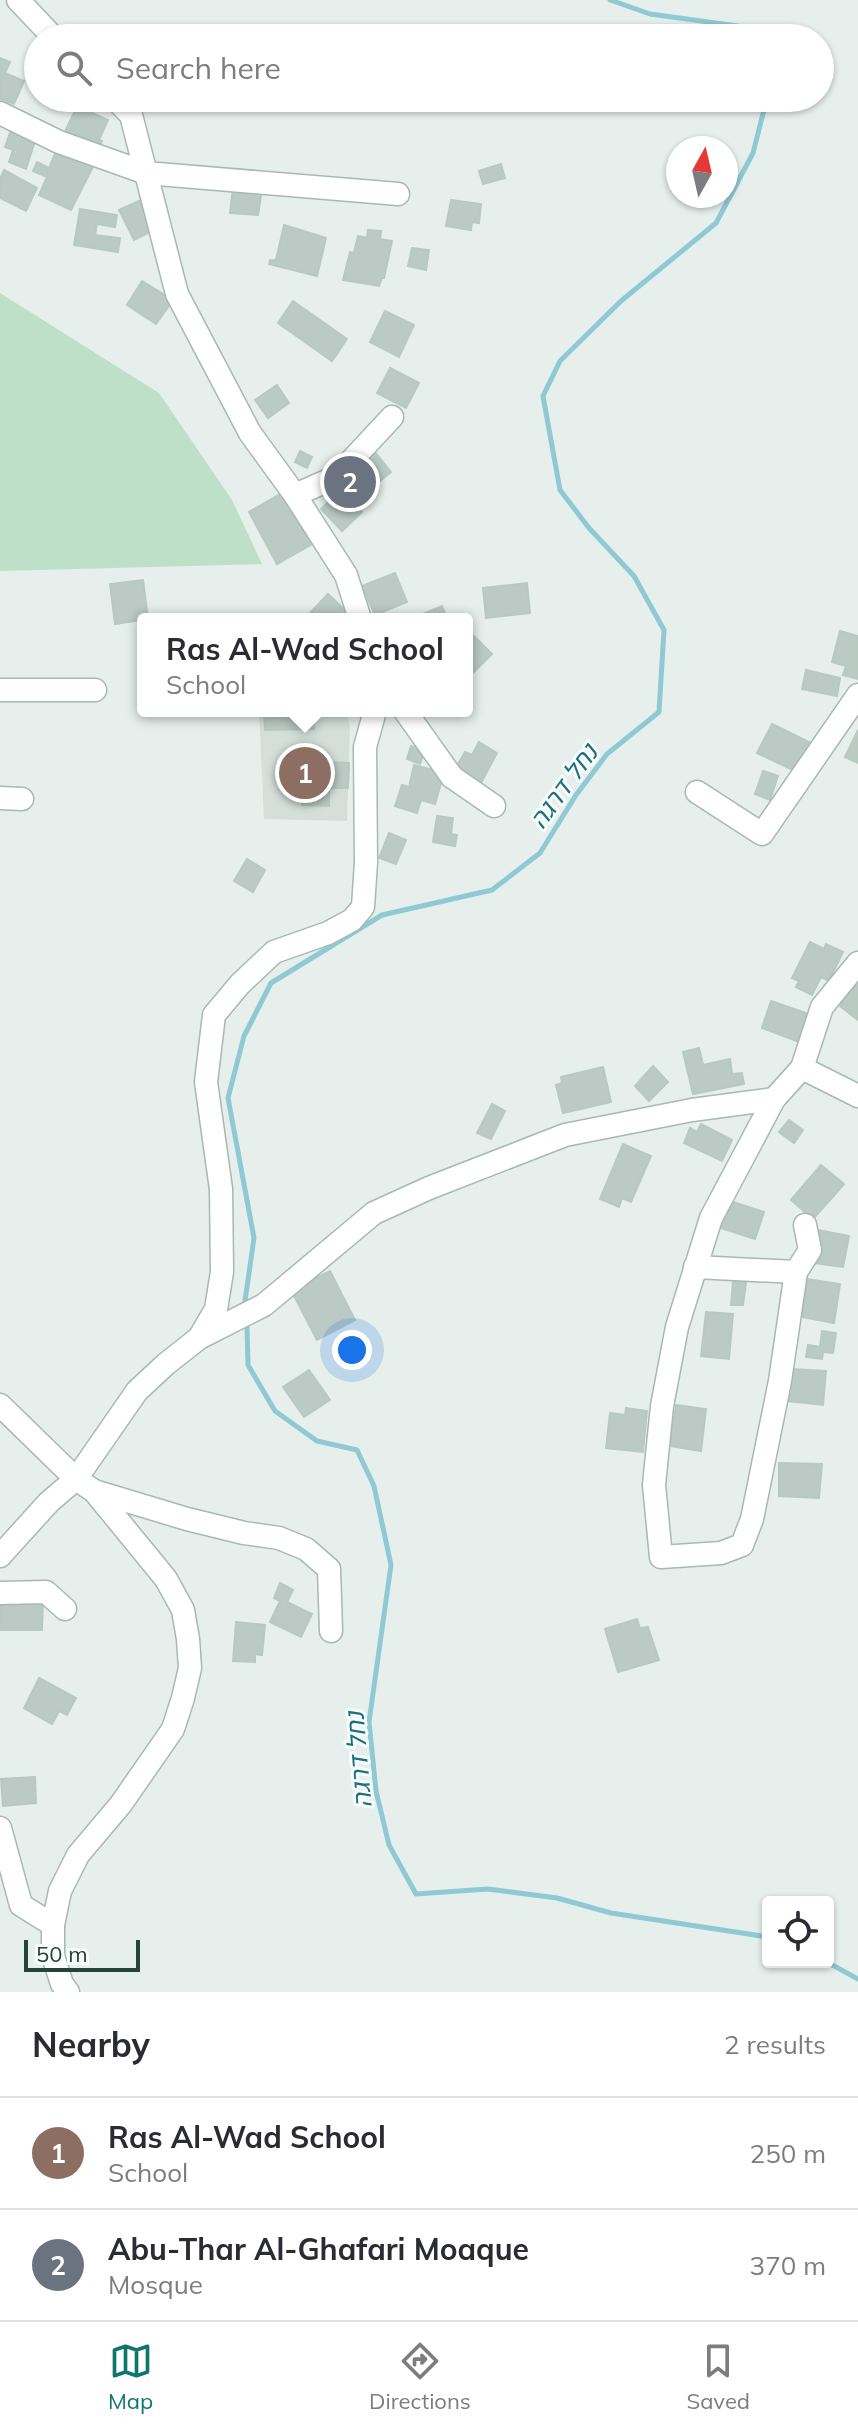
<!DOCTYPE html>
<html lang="en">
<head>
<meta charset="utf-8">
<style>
	body { margin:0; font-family:Mulish,Heebo,sans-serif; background:#f2f2f3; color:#2b2b33 }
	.controls { position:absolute; right:24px; bottom:24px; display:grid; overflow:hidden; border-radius:8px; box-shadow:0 2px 6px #0004 }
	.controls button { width:72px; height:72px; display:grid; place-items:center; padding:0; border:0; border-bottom:2px solid #e1e1e2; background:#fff; color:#2b2b33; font:40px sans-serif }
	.compass { position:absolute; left:666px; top:136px; width:72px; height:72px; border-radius:50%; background:#fff; box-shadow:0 2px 6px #0004; rotate:8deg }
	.scale { position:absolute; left:24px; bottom:20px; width:116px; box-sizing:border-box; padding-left:8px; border:4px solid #24423a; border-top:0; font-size:22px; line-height:28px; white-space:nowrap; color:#24423a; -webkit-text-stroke:6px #f7fbf9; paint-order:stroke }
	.you { position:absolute; left:352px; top:1350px; width:28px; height:28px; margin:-20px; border:6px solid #fff; border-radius:50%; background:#1a73e8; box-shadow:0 0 0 12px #1a73e833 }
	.badge { display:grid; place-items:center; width:52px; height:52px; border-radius:50%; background:#0f766e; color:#fff; font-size:26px; font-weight:700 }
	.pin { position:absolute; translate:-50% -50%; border:4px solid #fff; box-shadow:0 2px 8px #0006 }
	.popup { position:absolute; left:137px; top:613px; width:336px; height:104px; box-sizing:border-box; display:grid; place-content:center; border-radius:8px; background:#fff; filter:drop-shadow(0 2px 6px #0005); font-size:26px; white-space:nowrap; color:#7c7c81 }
	.popup b { font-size:30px; color:#2b2b33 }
	.popup::after { content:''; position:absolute; left:50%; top:100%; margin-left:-16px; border:16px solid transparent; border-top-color:#fff }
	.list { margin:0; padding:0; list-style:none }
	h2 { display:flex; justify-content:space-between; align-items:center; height:104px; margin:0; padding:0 32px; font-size:34px }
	h2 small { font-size:26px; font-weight:400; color:#7c7c81 }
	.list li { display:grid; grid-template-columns:52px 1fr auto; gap:24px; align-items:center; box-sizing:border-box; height:112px; padding:0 32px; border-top:2px solid #e1e1e2 }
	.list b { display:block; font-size:30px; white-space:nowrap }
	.list p { margin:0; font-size:26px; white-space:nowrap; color:#7c7c81 }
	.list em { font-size:26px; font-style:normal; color:#7c7c81 }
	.icon { flex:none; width:44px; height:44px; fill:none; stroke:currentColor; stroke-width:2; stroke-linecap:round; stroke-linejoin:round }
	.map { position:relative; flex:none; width:858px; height:1992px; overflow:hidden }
	.search { position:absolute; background:#fff; box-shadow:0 2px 6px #0004; left:24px; right:24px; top:24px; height:88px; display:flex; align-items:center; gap:20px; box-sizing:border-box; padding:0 28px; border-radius:44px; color:#7c7c81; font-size:30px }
	.sheet { height:328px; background:#fff }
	nav { display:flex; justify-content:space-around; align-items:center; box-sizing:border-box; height:112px; border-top:2px solid #e1e1e2; background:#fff; font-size:22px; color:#7c7c81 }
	nav a { display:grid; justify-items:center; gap:4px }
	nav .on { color:#0f766e }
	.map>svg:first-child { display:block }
	.built { fill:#d4dfda }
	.green { fill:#bfe0c8 }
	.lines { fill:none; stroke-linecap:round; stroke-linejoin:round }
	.stream { stroke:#8ec9d4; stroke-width:5 }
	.building { fill:#bbcac4; stroke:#b8c9c2; stroke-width:2 }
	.minor-casing { stroke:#a8b8b2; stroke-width:25 }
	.minor { stroke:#fff; stroke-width:22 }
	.labels { text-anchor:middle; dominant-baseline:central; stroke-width:6; stroke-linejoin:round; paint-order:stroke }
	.water-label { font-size:26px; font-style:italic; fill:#1c6f80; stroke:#f7fbf9 }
</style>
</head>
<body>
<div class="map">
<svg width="858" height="1992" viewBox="0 0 858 1992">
	<rect width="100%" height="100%" fill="#e6efeb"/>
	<path class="built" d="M 259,711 L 346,711 L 350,727 L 347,821 L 264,819 Z"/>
	<path class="green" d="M 0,293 L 159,393 L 232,500 L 262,564 L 0,571 Z"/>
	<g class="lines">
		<g class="stream">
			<path d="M 610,0 L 650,14 L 752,28 L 755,38"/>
			<path d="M 244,1308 L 254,1238 L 228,1098 L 244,1036 L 271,983 L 382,915 L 492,890 L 540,853 L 576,795 L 607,754 L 659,712 L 664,630 L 634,576 L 589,528 L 560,490 L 543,396 L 560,361 L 621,301 L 716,223 L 753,153 L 767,98"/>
			<path d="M 247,1327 L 248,1365 L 275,1411 L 317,1441 L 357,1450 L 374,1486 L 391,1565 L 369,1722 L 376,1791 L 389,1845 L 416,1894 L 488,1889 L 557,1898 L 611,1913 L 768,1937"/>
			<path d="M 827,1962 L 858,1979"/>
		</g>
	</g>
	<g class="building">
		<path d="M 0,58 L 10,62 L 5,73 L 24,81 L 14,104 L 0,99 Z"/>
		<path d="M 77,106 L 108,120 L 99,140 L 102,141 L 98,151 L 63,136 Z"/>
		<path d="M 11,130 L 26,135 L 24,140 L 34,144 L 26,169 L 9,162 L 13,150 L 5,147 Z"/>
		<path d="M 57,149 L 93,167 L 71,210 L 39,195 L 47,177 L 33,171 L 37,162 L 49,168 Z"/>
		<path d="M 501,164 L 505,178 L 483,184 L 479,171 Z"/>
		<path d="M 4,170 L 37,188 L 26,211 L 0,198 L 0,179 Z"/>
		<path d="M 233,187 L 262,190 L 258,215 L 230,213 Z"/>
		<path d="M 143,199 L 156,229 L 134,240 L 119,210 Z"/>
		<path d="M 451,200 L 481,204 L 479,223 L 472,222 L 471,230 L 446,226 Z"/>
		<path d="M 80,209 L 117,215 L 115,227 L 97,224 L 95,235 L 120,238 L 118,252 L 74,245 Z"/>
		<path d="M 284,225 L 326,238 L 317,276 L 269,264 L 270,260 L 276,260 Z"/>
		<path d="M 368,230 L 381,231 L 380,239 L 392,241 L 384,278 L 382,278 L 379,286 L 343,280 L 350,252 L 354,253 L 358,236 L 367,238 Z"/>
		<path d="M 412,248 L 429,250 L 426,270 L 408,266 Z"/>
		<path d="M 142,281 L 173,300 L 156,324 L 127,305 Z"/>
		<path d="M 293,301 L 347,339 L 332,361 L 278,323 Z"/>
		<path d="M 385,311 L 414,325 L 399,357 L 370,342 Z"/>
		<path d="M 390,368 L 419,383 L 406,408 L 377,393 Z"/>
		<path d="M 277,385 L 289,403 L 268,418 L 255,400 Z"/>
		<path d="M 300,451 L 312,457 L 307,468 L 295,462 Z"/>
		<path d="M 374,451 L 391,472 L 371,488 L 354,467 Z"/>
		<path d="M 340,491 L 362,512 L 342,531 L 321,509 Z"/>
		<path d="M 284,492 L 312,544 L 277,564 L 249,512 Z"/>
		<path d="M 395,573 L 407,602 L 375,615 L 362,586 Z"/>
		<path d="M 143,580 L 148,619 L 115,624 L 110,584 Z"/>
		<path d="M 527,583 L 530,613 L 486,618 L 483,588 Z"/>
		<path d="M 328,594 L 347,612 L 339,619 L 315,619 L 310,613 Z"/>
		<path d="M 442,606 L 447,619 L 411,619 Z"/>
		<path d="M 840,631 L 858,636 L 858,679 L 843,675 L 846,666 L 832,662 Z"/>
		<path d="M 474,636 L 492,654 L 468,678 L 467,643 Z"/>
		<path d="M 806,670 L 840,678 L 837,696 L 802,689 Z"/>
		<path d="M 264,711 L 314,711 L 314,729 L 265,730 Z"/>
		<path d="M 772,724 L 813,744 L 799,773 L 757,753 Z"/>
		<path d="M 858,730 L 858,763 L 845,757 Z"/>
		<path d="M 479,742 L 497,753 L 481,783 L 455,769 L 465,752 L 472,755 Z"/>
		<path d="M 411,746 L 425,750 L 420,764 L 407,759 Z"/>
		<path d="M 323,762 L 349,763 L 348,788 L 329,788 L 329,806 L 302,805 L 303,773 L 323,775 Z"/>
		<path d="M 414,765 L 444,773 L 435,804 L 421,800 L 417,813 L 395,806 L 402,785 L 409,787 Z"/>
		<path d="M 763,771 L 778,776 L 770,800 L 755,794 Z"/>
		<path d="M 437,816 L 453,818 L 451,834 L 457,835 L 455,846 L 433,842 Z"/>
		<path d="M 389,833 L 406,840 L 396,864 L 379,858 Z"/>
		<path d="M 247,859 L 265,870 L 253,892 L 234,881 Z"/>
		<path d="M 810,942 L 824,949 L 826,944 L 843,952 L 829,981 L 821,977 L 812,995 L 796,987 L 799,981 L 792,978 Z"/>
		<path d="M 857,981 L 858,982 L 858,1020 L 840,1006 Z"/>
		<path d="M 771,1001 L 809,1014 L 799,1042 L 762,1028 Z"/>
		<path d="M 699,1048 L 703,1065 L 730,1059 L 732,1074 L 742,1073 L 744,1084 L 693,1094 L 683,1052 Z"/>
		<path d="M 653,1066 L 668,1082 L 649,1101 L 635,1086 Z"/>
		<path d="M 603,1067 L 611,1102 L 563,1113 L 556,1085 L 562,1083 L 561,1077 Z"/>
		<path d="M 492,1104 L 505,1111 L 491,1139 L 477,1133 Z"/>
		<path d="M 789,1120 L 803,1130 L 794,1143 L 779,1132 Z"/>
		<path d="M 701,1124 L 732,1140 L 722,1161 L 684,1143 L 690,1128 L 697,1132 Z"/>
		<path d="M 623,1144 L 651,1156 L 631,1202 L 622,1198 L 619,1207 L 600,1199 Z"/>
		<path d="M 821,1165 L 844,1184 L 813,1219 L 791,1200 Z"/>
		<path d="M 727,1200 L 764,1212 L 755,1239 L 718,1227 Z"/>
		<path d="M 818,1230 L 849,1236 L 843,1267 L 813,1263 Z"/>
		<path d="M 330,1271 L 355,1320 L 317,1340 L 291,1290 Z"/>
		<path d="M 807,1279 L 840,1284 L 834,1323 L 802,1317 Z"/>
		<path d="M 733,1282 L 746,1283 L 743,1305 L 731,1305 Z"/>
		<path d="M 706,1312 L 733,1314 L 729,1359 L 701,1356 Z"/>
		<path d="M 822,1331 L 836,1333 L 833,1353 L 823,1352 L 822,1359 L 806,1357 L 808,1345 L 820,1347 Z"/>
		<path d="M 791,1369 L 826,1371 L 823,1405 L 788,1401 Z"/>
		<path d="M 309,1370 L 330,1400 L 304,1417 L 283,1387 Z"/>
		<path d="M 676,1405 L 706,1409 L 701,1451 L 670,1446 Z"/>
		<path d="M 626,1408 L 647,1411 L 643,1452 L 606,1448 L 610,1413 L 625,1415 Z"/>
		<path d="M 779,1463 L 822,1464 L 819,1498 L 779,1496 Z"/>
		<path d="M 280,1583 L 293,1590 L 287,1602 L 312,1614 L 301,1637 L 270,1622 L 280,1601 L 274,1598 Z"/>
		<path d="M 1,1600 L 43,1600 L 42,1630 L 0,1630 Z"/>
		<path d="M 637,1619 L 640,1628 L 648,1627 L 659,1660 L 618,1672 L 605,1629 Z"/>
		<path d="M 236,1622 L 265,1625 L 262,1655 L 255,1654 L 255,1662 L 233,1661 Z"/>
		<path d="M 39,1678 L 76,1698 L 67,1715 L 59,1711 L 52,1724 L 24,1708 Z"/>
		<path d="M 35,1777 L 36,1803 L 3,1806 L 1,1779 Z"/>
	</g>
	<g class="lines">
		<defs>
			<g id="minor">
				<path d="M 18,0 L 54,38"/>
				<path d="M 114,98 L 131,115 L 177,294 L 250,433 L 295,495 L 346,575 L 360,619"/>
				<path d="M 0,113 L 59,142 L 146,173 L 398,194"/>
				<path d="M 295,495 L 336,477 L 392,417"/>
				<path d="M 0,690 L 95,690"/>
				<path d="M 405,711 L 452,777 L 494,806"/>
				<path d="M 697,792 L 762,834 L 858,695"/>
				<path d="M 0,798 L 22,799"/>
				<path d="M 802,1068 L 858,1096"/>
				<path d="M 774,1099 L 711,1218 L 677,1327 L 662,1406 L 654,1485 L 661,1557 L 721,1553 L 742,1545 L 752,1519 L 780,1381 L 796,1272 L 810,1250 L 805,1225"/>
				<path d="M 695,1267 L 796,1272"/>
				<path d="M 199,1338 L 264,1305 L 374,1213 L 429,1188 L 565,1135 L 692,1110 L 774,1099 L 802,1068 L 822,1007 L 858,963"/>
				<path d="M 0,1405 L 76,1479 L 94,1491 L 166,1579 L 183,1610 L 188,1639 L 190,1668 L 183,1698 L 173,1729 L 121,1804 L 78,1855 L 60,1891 L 53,1925 L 53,1956 L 62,1984 L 68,1992"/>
				<path d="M 94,1491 L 187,1519 L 244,1533 L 279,1538 L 306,1549 L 329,1569 L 331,1631"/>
				<path d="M 0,1556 L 49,1502 L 76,1479 L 137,1391 L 166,1364 L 199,1338 L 216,1309 L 222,1272 L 221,1189 L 206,1082 L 214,1015 L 240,984 L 274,952 L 328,933 L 352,920 L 363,907 L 366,862 L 365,747 L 375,711"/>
				<path d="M 0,1593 L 46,1592 L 65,1609"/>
				<path d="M 0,1828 L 21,1905 L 53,1925"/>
			</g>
		</defs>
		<use href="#minor" class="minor-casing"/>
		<use href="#minor" class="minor"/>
	</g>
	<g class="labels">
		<g class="water-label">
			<text transform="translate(563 786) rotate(-54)">נחל דרגה</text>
			<text transform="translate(358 1760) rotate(-95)">נחל דרגה</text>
		</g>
	</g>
</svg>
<div class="controls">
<button><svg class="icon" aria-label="locate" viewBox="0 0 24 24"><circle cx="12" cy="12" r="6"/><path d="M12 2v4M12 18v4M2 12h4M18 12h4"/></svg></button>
</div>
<svg class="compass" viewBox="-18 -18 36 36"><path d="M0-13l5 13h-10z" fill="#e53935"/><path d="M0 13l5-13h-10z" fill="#7c7c81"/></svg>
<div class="scale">50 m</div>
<div class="you"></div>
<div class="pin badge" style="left:305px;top:773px;background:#8d6e63">1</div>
<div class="popup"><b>Ras Al-Wad School</b>School</div>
<div class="pin badge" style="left:350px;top:482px;background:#6b7280">2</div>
<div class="search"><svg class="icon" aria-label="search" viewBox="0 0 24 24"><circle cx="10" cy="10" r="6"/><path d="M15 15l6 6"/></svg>Search here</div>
</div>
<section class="sheet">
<h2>Nearby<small>2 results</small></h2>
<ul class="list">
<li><span class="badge" style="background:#8d6e63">1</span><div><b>Ras Al-Wad School</b><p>School</p></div><em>250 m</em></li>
<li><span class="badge" style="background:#6b7280">2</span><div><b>Abu-Thar Al-Ghafari Moaque</b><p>Mosque</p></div><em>370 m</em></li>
</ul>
</section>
<nav>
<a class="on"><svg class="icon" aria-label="map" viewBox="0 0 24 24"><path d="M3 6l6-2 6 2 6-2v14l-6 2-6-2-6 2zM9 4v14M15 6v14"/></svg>Map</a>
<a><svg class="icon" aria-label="directions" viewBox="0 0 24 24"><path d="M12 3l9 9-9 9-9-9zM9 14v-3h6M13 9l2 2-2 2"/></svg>Directions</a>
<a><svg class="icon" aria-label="saved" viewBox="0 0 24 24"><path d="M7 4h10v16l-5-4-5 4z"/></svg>Saved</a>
</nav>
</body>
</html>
